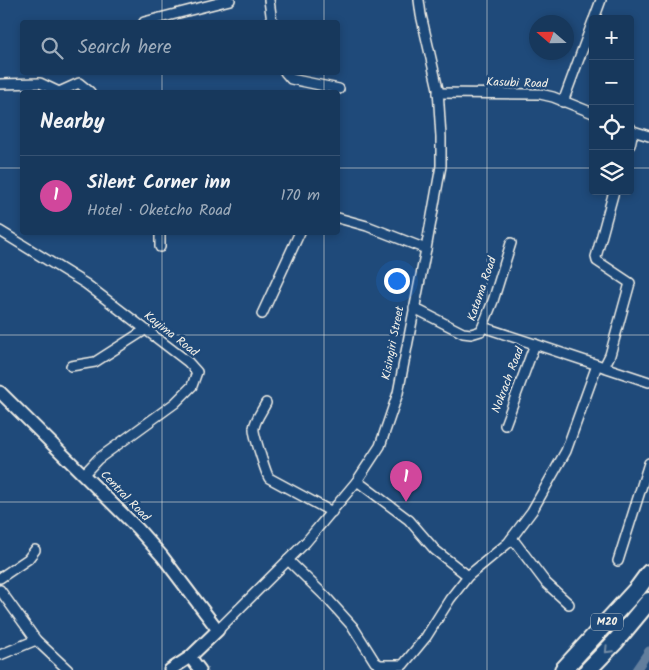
<!DOCTYPE html>
<html lang="en">
<head>
<meta charset="utf-8">
<style>
	body { margin:0; font-family:Kalam,sans-serif; background:#244365; color:#f1f3f6 }
	.controls { position:absolute; right:15px; top:15px; display:grid; overflow:hidden; border-radius:5px; box-shadow:0 2px 8px #0003 }
	.controls button { width:45px; height:45px; display:grid; place-items:center; padding:0; border:0; border-bottom:1px solid #365272; background:#17385c; color:#f1f3f6; font:25px sans-serif }
	.compass { position:absolute; left:529px; top:15px; width:45px; height:45px; border-radius:50%; background:#17385c; box-shadow:0 2px 8px #0003; rotate:290deg }
	.you { position:absolute; left:396px; top:280px; width:18px; height:18px; margin:-12px; border:4px solid #fff; border-radius:50%; background:#1a73e8; box-shadow:0 0 0 8px #1a73e833 }
	.badge { display:grid; place-items:center; width:32px; height:32px; border-radius:50%; background:#ff9aa2; color:#fff; font-size:16px; font-weight:700 }
	.pin { position:absolute; translate:-50% -41px; filter:drop-shadow(0 1px 2px #0008) }
	.pin::after { content:''; position:absolute; top:26px; width:18px; height:15px; background:inherit; clip-path:polygon(0 0,100% 0,50% 100%) }
	.list { margin:0; padding:0; list-style:none }
	h2 { display:flex; justify-content:space-between; align-items:center; height:65px; margin:0; padding:0 20px; font-size:21px }
	h2 small { font-size:16px; font-weight:400; color:#9eacbb }
	.list li { display:grid; grid-template-columns:32px 1fr auto; gap:15px; align-items:center; box-sizing:border-box; height:80px; padding:0 20px; border-top:1px solid #365272 }
	.list b { display:block; font-size:19px; white-space:nowrap }
	.list p { margin:0; font-size:16px; white-space:nowrap; color:#9eacbb }
	.list em { font-size:16px; font-style:normal; color:#9eacbb }
	.icon { flex:none; width:28px; height:28px; fill:none; stroke:currentColor; stroke-width:2; stroke-linecap:round; stroke-linejoin:round }
	.map { position:relative; flex:none; width:649px; height:670px; overflow:hidden }
	.search { position:absolute; background:#17385c; box-shadow:0 2px 8px #0003; left:20px; top:20px; width:320px; height:55px; display:flex; align-items:center; gap:12px; box-sizing:border-box; padding:0 18px; border-radius:5px; color:#9eacbb; font-size:19px }
	.panel { position:absolute; background:#17385c; box-shadow:0 2px 8px #0003; left:20px; top:90px; width:320px; height:145px; border-radius:5px }
	.map>svg:first-child { display:block }
	.lines { fill:none; stroke-linecap:round; stroke-linejoin:round }
	.canal { stroke:#627e9d; stroke-width:9 }
	.minor-casing { stroke:#f4f1e8; stroke-width:12 }
	.tertiary-casing { stroke:#f4f1e8; stroke-width:15 }
	.motorway-casing { stroke:#f4f1e8; stroke-width:20 }
	.minor { stroke:#1f4a7a; stroke-width:9 }
	.tertiary { stroke:#1f4a7a; stroke-width:11 }
	.motorway { stroke:#1f4a7a; stroke-width:16 }
	.oneway { stroke:#748da6 }
	.grid { fill:none; stroke:#f4f1e8; stroke-width:1; stroke-opacity:0.55 }
	.labels { text-anchor:middle; dominant-baseline:central; stroke-width:5; stroke-linejoin:round; paint-order:stroke }
	.shield { fill:#1f4a7a; stroke:#b4bfc7; stroke-width:1 }
	.shield-label { font-size:11px; font-weight:bold; fill:#f4f1e8 }
	.street-label { font-size:12px; fill:#f4f1e8; stroke:#1f4a7a }
</style>
</head>
<body>
<div class="map">
<svg width="649" height="670" viewBox="0 0 649 670">
	<rect width="100%" height="100%" fill="#1f4a7a"/>
	<filter id="ink" filterUnits="userSpaceOnUse"><feTurbulence type="fractalNoise" baseFrequency=".02" numOctaves="2"/><feDisplacementMap in="SourceGraphic" scale="10" xChannelSelector="R" yChannelSelector="G"/><feConvolveMatrix kernelMatrix="1 2 1 2 8 2 1 2 1" color-interpolation-filters="sRGB"/></filter>
	<g filter="url(#ink)">
		<g class="lines">
			<path class="canal" d="M 636,670 L 649,651"/>
			<defs>
				<g id="minor">
					<path d="M 269,0 L 272,22"/>
					<path d="M 594,19 L 601,0"/>
					<path d="M 144,22 L 230,0"/>
					<path d="M 285,72 L 291,79 L 339,89"/>
					<path d="M 0,84 L 40,83 L 59,92 L 79,83 L 90,92"/>
					<path d="M 438,93 L 540,94 L 553,97 L 593,113"/>
					<path d="M 563,102 L 593,21"/>
					<path d="M 630,127 L 633,131 L 649,136"/>
					<path d="M 630,145 L 633,131"/>
					<path d="M 338,218 L 367,226 L 426,249"/>
					<path d="M 0,231 L 86,284 L 188,362 L 197,372 L 192,386 L 175,403 L 98,459 L 84,474"/>
					<path d="M 160,247 L 160,232"/>
					<path d="M 414,308 L 463,333 L 471,334 L 481,331 L 493,301 L 511,243"/>
					<path d="M 262,314 L 300,232"/>
					<path d="M 483,327 L 649,382"/>
					<path d="M 71,366 L 95,362 L 145,330"/>
					<path d="M 604,367 L 610,355 L 630,283 L 597,261 L 596,257 L 614,191"/>
					<path d="M 266,403 C 262,411 255,420 254,428 C 253,433 266,473 269,478 L 332,512"/>
					<path d="M 505,425 L 535,344"/>
					<path d="M 357,481 L 409,520 L 435,550 L 468,576"/>
					<path d="M 512,538 L 546,583 L 569,604"/>
					<path d="M 288,560 L 326,597 L 353,627 L 375,662 L 380,665 L 403,665 L 426,637 L 450,599 L 468,576 L 508,543 L 532,511 L 566,451 L 597,365"/>
					<path d="M 618,561 L 649,463"/>
					<path d="M 0,578 L 28,559 L 35,550"/>
					<path d="M 0,590 L 36,640 L 68,670"/>
					<path d="M 218,630 L 306,542 L 357,481 L 380,446 L 398,393 L 426,249 L 441,166 L 441,137 L 438,89 L 421,15 L 419,0"/>
					<path d="M 0,655 L 36,640"/>
				</g>
				<g id="tertiary">
					<path d="M 0,392 L 138,529 L 162,556 L 218,630 L 190,657 L 170,670"/>
					<path d="M 190,657 L 200,670"/>
				</g>
				<g id="motorway">
					<path d="M 563,670 L 638,588 L 649,573"/>
					<path d="M 588,670 L 615,642 L 649,601"/>
				</g>
			</defs>
			<use href="#minor" class="minor-casing"/>
			<use href="#tertiary" class="tertiary-casing"/>
			<use href="#motorway" class="motorway-casing"/>
			<use href="#minor" class="minor"/>
			<use href="#tertiary" class="tertiary"/>
			<use href="#motorway" class="motorway"/>
		</g>
		<defs><path id="oneway-chevron" d="M-2-3.5L2.5 0L-2 3.5" fill="none" stroke-width="1.6" stroke-linecap="round" stroke-linejoin="round" transform="scale(1.25)"/></defs>
		<use class="oneway" href="#oneway-chevron" transform="translate(608 650) rotate(134)"/>
	</g>
	<path class="grid" d="M 162,0 L 162,22M 324,0 L 324,22M 487,0 L 487,670M 162,72 L 162,92M 324,72 L 324,92M 0,168 L 22,168M 338,168 L 593,168M 630,168 L 649,168M 162,232 L 162,670M 324,232 L 324,670M 0,335 L 649,335M 0,502 L 649,502"/>
	<g class="labels">
		<rect class="shield" x="591" y="613.5" width="32" height="17" rx="4"/>
		<g class="shield-label">
			<text x="607" y="622">M20</text>
		</g>
		<g class="street-label">
			<text transform="translate(517 83) rotate(2)">Kasubi Road</text>
			<text transform="translate(482 289) rotate(-71)">Katama Road</text>
			<text transform="translate(171 334) rotate(38)">Kayima Road</text>
			<text transform="translate(393 343) rotate(-79)">Kisingiri Street</text>
			<text transform="translate(508 380) rotate(-69)">Nokrach Road</text>
			<text transform="translate(125 496) rotate(46)">Central Road</text>
		</g>
	</g>
</svg>
<div class="controls">
<button>+</button>
<button>−</button>
<button><svg class="icon" aria-label="locate" viewBox="0 0 24 24"><circle cx="12" cy="12" r="6"/><path d="M12 2v4M12 18v4M2 12h4M18 12h4"/></svg></button>
<button><svg class="icon" aria-label="layers" viewBox="0 0 24 24"><path d="M12 4l9 5-9 5-9-5zM3 14l9 5 9-5"/></svg></button>
</div>
<svg class="compass" viewBox="-18 -18 36 36"><path d="M0-13l5 13h-10z" fill="#e53935"/><path d="M0 13l5-13h-10z" fill="#9eacbb"/></svg>
<div class="you"></div>
<div class="pin badge" style="left:406px;top:502px;background:#d1479c">1</div>
<div class="search"><svg class="icon" aria-label="search" viewBox="0 0 24 24"><circle cx="10" cy="10" r="6"/><path d="M15 15l6 6"/></svg>Search here</div>
<section class="panel">
<h2>Nearby<small></small></h2>
<ul class="list">
<li><span class="badge" style="background:#d1479c">1</span><div><b>Silent Corner inn</b><p>Hotel · Oketcho Road</p></div><em>170 m</em></li>
</ul>
</section>
</div>
</body>
</html>
